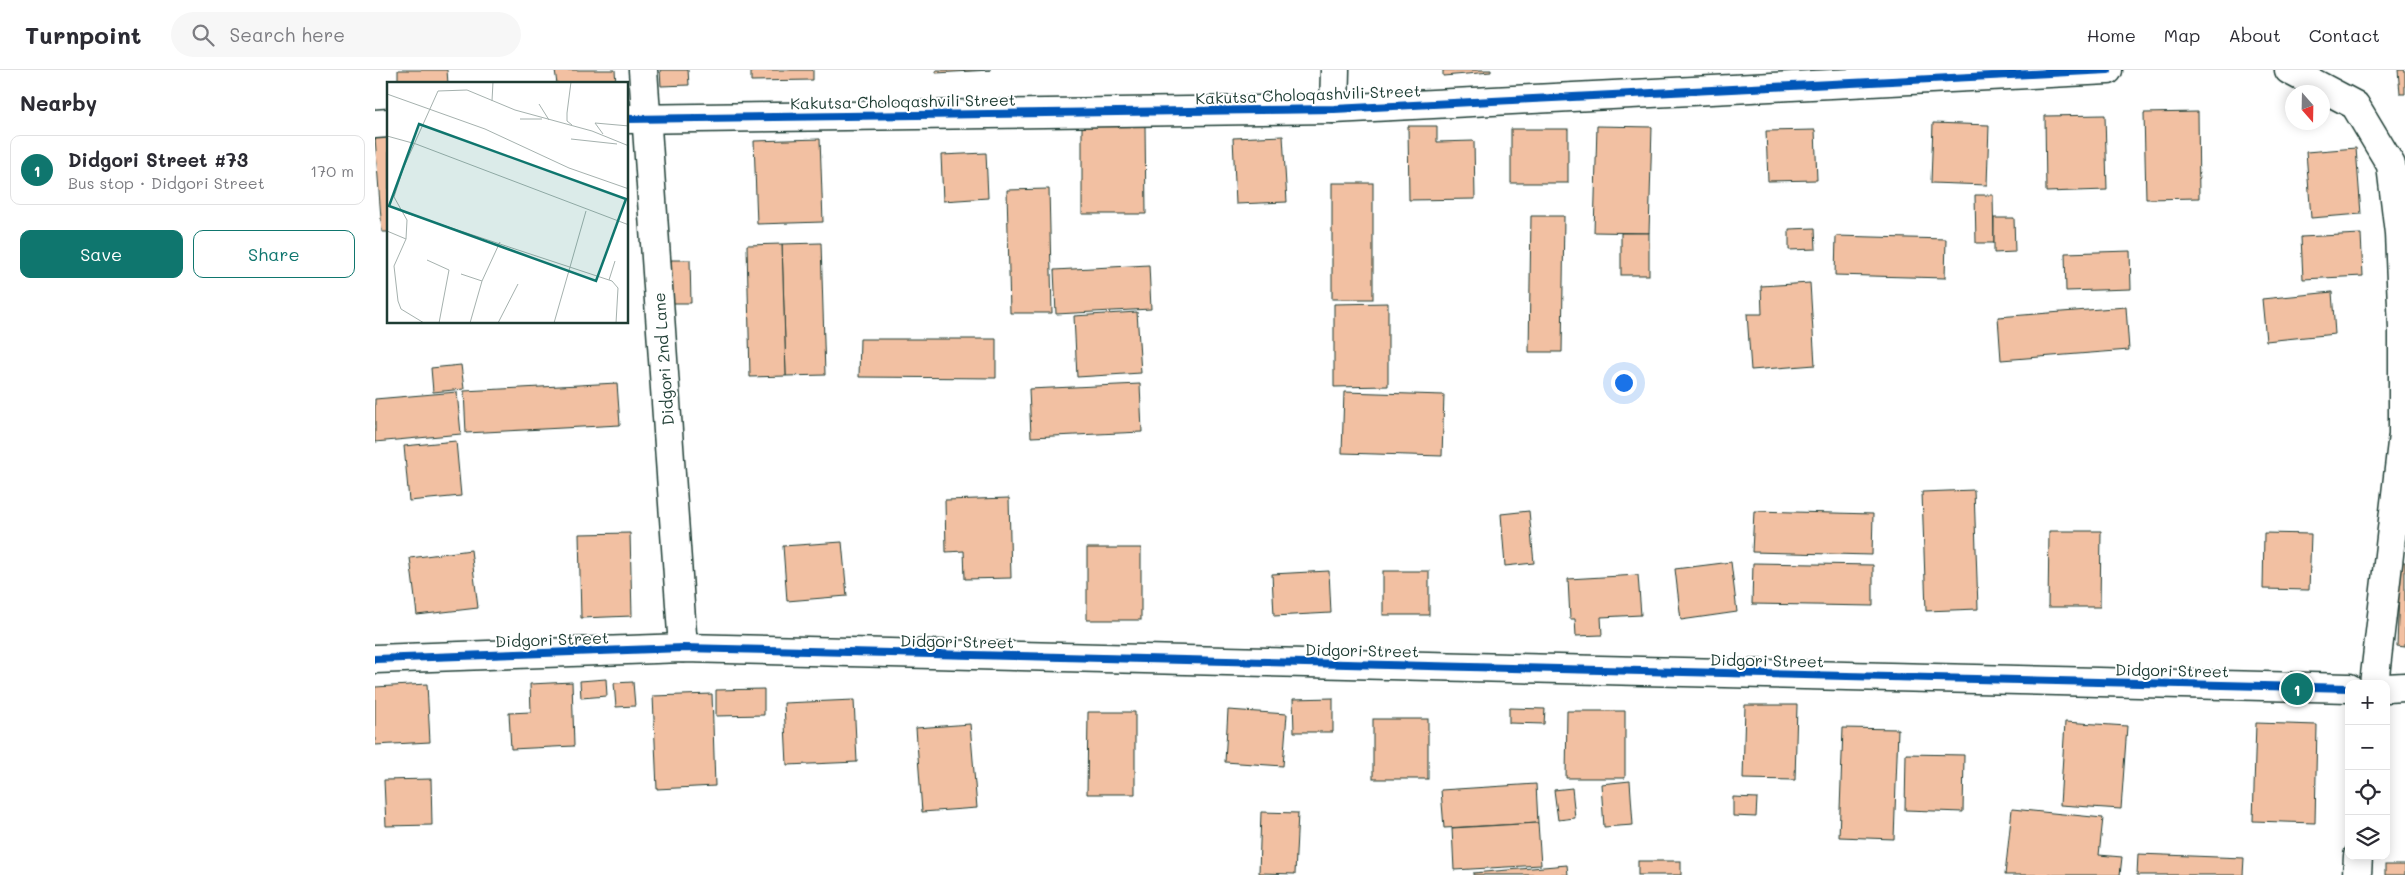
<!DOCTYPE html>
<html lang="en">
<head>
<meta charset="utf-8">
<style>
	body { margin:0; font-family:Mali,sans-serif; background:#f7f7f7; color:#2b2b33 }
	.controls { position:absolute; right:15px; bottom:15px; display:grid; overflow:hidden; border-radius:10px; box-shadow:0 2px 12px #0003 }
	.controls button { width:45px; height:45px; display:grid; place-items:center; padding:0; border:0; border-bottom:1px solid #e1e1e2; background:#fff; color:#2b2b33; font:25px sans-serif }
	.compass { position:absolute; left:1910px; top:15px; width:45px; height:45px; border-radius:50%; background:#fff; box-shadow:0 2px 12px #0003; rotate:160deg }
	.you { position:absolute; left:1248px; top:312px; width:18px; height:18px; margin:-12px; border:4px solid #fff; border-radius:50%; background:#1a73e8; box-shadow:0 0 0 8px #1a73e833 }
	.badge { display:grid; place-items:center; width:32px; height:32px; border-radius:50%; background:#0f766e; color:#fff; font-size:16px; font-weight:700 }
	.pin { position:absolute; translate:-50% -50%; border:2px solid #fff; box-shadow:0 1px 5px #0006 }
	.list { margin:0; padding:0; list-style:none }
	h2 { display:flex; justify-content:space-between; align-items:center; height:65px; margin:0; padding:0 20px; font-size:21px }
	h2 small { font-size:16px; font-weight:400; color:#7c7c81 }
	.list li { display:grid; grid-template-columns:32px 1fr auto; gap:15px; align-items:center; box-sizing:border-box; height:70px; margin:0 10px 10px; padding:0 10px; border:1px solid #e1e1e2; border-radius:10px }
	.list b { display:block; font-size:19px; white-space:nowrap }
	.list p { margin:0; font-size:16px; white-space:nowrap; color:#7c7c81 }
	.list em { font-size:16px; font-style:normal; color:#7c7c81 }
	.actions { display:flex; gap:10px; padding:15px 20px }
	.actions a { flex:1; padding:11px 0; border:1px solid #0f766e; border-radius:10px; text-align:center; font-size:18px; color:#0f766e }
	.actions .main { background:#0f766e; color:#fff }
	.icon { flex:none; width:28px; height:28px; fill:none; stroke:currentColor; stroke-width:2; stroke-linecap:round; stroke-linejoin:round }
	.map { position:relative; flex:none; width:2030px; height:805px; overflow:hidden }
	header { display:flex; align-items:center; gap:30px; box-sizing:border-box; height:70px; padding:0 25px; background:#fff; border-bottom:1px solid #e1e1e2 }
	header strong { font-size:24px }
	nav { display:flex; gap:28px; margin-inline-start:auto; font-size:18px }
	.search { width:350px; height:45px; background:#f7f7f7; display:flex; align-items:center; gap:12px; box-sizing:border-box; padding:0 18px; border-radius:28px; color:#7c7c81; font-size:19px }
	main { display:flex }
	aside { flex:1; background:#fff }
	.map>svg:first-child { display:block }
	.building { fill:#f2c0a2; stroke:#1f3d34 }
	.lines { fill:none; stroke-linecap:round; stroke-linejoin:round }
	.minor-casing { stroke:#1f3d34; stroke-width:31 }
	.minor { stroke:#fff; stroke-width:28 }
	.cycleway-casing { stroke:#fff; stroke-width:11 }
	.cycleway { stroke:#0057b8; stroke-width:8 }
	.labels { text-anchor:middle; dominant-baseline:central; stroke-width:4; stroke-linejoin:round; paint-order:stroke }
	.street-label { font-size:16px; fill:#1f3d34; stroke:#fff }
	.inset-road { fill:none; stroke:#a5b1ae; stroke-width:1 }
	.view { fill:#0f766e; fill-opacity:0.15; stroke:#0f766e; stroke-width:2.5 }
	.inset-edge { fill:none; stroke:#1f3d34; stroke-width:2.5 }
</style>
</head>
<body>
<header>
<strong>Turnpoint</strong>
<div class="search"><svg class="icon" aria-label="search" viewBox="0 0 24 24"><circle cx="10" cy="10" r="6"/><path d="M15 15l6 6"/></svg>Search here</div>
<nav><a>Home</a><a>Map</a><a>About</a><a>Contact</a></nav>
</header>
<main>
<aside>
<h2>Nearby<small></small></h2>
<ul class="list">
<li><span class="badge">1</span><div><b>Didgori Street #73</b><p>Bus stop · Didgori Street</p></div><em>170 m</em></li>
</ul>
<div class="actions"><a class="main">Save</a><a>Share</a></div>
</aside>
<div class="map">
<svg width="2030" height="805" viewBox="0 0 2030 805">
	<rect width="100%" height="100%" fill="#fff"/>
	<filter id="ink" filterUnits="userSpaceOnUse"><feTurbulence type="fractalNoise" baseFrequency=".02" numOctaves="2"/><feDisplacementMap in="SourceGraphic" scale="10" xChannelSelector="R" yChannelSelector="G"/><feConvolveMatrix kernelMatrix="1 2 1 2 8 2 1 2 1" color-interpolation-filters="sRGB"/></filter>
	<g filter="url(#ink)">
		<g class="building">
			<path d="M 23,0 L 72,0 L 73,14 L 23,14 Z"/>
			<path d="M 180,0 L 240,0 L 241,14 L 182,14 Z"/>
			<path d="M 285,0 L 313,0 L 314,15 L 286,16 Z"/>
			<path d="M 376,0 L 438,0 L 438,10 L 376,11 Z"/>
			<path d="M 561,0 L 616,0 L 561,3 Z"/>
			<path d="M 1068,0 L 1116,0 L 1116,2 L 1068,6 Z"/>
			<path d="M 2023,0 L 2030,0 L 2030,24 L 2025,24 Z"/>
			<path d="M 1823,42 L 1824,128 L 1771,129 L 1769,43 Z"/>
			<path d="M 1730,45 L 1732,120 L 1671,122 L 1670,46 Z"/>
			<path d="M 1558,53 L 1614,55 L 1612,115 L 1556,113 Z"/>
			<path d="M 770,55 L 771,144 L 707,144 L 707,56 Z"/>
			<path d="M 1033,56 L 1062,56 L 1062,72 L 1099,71 L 1100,129 L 1034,130 Z"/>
			<path d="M 1222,56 L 1277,57 L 1274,163 L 1219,162 Z"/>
			<rect x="1136" y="59" width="57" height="54"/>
			<path d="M 1440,60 L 1442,110 L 1393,111 L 1391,61 Z"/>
			<path d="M 14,66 L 14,162 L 7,162 L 0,67 Z"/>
			<path d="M 908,66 L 912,132 L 861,134 L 858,68 Z"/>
			<path d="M 445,69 L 448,152 L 382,154 L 379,71 Z"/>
			<path d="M 1981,78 L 1986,144 L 1936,148 L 1931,82 Z"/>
			<path d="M 611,83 L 613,128 L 568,131 L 566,85 Z"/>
			<rect x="957" y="113" width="41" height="116"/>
			<path d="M 674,119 L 677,243 L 635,243 L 632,120 Z"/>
			<path d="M 1600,125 L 1618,125 L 1619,173 L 1601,173 Z"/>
			<path d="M 1156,146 L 1189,146 L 1187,282 L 1154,282 Z"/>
			<path d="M 1619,148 L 1639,148 L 1640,182 L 1619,183 Z"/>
			<path d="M 1440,158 L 1441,179 L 1414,180 L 1414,159 Z"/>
			<rect x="1246" y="163" width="28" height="42"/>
			<path d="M 1986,164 L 1988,206 L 1928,209 L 1926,167 Z"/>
			<path d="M 1461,166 L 1571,169 L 1570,208 L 1460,205 Z"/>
			<path d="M 446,173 L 450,305 L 411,306 L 407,174 Z"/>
			<path d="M 407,174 L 411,306 L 375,307 L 372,175 Z"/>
			<path d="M 1755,181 L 1756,219 L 1691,221 L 1690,183 Z"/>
			<path d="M 296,190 L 315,190 L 316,233 L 298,233 Z"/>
			<path d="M 774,195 L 776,239 L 681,244 L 679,200 Z"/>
			<path d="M 1435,213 L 1440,295 L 1376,300 L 1372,244 L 1387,244 L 1386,216 Z"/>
			<path d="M 1957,222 L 1960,264 L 1891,271 L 1887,229 Z"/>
			<path d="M 1013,233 L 1013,316 L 959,317 L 959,234 Z"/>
			<path d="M 1751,237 L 1754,280 L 1626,290 L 1623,247 Z"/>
			<path d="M 762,242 L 766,303 L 702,307 L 699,246 Z"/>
			<path d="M 485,269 L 621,269 L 621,308 L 484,307 Z"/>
			<path d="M 86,295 L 89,319 L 58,322 L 56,298 Z"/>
			<path d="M 242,313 L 245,355 L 91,363 L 89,321 Z"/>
			<path d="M 765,314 L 767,362 L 656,367 L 654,319 Z"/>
			<path d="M 82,322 L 86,364 L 0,372 L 0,329 Z"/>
			<path d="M 969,322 L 1069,325 L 1067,386 L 967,383 Z"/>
			<path d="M 81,371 L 86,426 L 34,431 L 29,376 Z"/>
			<path d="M 1599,420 L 1603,539 L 1551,541 L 1547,422 Z"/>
			<path d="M 634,428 L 636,508 L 590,509 L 589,481 L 571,482 L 570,430 Z"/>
			<path d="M 1154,441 L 1159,493 L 1130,496 L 1126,444 Z"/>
			<path d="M 1379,441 L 1498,444 L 1497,485 L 1377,482 Z"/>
			<path d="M 1674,461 L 1726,461 L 1725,537 L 1673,537 Z"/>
			<path d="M 255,463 L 257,546 L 206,548 L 204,464 Z"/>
			<path d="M 1889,463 L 1936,464 L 1934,520 L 1888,519 Z"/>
			<path d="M 467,472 L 472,526 L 412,531 L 408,476 Z"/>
			<rect x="712" y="478" width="54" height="72"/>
			<path d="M 96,480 L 103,538 L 42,545 L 35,488 Z"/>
			<path d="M 1356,492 L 1362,542 L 1306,550 L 1300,499 Z"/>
			<path d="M 2025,492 L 2030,492 L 2030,577 L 2022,576 Z"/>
			<path d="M 1378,493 L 1498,495 L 1498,536 L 1377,534 Z"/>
			<path d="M 954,501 L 956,543 L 899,546 L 897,504 Z"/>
			<rect x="1008" y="501" width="46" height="44"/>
			<path d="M 1263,505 L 1266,545 L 1226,547 L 1227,565 L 1201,566 L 1200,549 L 1195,549 L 1193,509 Z"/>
			<path d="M 231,609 L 232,626 L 206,628 L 205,611 Z"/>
			<path d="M 197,612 L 199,676 L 136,679 L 134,643 L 156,642 L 155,614 Z"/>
			<path d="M 258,612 L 260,636 L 241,637 L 239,613 Z"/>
			<path d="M 52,614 L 55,672 L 0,675 L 0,617 Z"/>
			<path d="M 389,619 L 389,645 L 341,646 L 341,620 Z"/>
			<path d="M 337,624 L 340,716 L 282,719 L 278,626 Z"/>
			<path d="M 958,628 L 958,662 L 919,662 L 918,629 Z"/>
			<path d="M 479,630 L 482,692 L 412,695 L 409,633 Z"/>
			<path d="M 1370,635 L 1422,635 L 1420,710 L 1368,709 Z"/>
			<path d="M 1134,638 L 1170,639 L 1169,654 L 1134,653 Z"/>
			<path d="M 853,640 L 912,644 L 908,696 L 850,692 Z"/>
			<path d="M 1192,641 L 1250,641 L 1250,708 L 1191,708 Z"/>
			<path d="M 713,642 L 760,642 L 760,724 L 712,724 Z"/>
			<rect x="998" y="649" width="55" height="60"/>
			<path d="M 1690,652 L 1752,656 L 1746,739 L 1685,735 Z"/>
			<path d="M 1881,653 L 1942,655 L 1940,753 L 1878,751 Z"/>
			<path d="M 595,654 L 602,738 L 547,742 L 541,658 Z"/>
			<path d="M 1468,658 L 1523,659 L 1519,769 L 1464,767 Z"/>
			<path d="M 1531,684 L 1589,685 L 1588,742 L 1530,740 Z"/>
			<path d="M 56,709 L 57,755 L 11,756 L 9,710 Z"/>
			<path d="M 1255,711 L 1258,755 L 1229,757 L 1226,714 Z"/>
			<path d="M 1161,714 L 1163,753 L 1069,758 L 1066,720 Z"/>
			<path d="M 1197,718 L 1200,748 L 1183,750 L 1179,720 Z"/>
			<path d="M 1358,727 L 1382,728 L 1381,747 L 1358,746 Z"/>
			<path d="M 1637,739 L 1728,748 L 1724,785 L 1747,787 L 1745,805 L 1630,805 Z"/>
			<path d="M 886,742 L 923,743 L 920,804 L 884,803 Z"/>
			<path d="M 1163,753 L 1166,795 L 1079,800 L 1077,758 Z"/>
			<path d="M 1763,784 L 1869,788 L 1868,805 L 1762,805 Z"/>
			<rect x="1263" y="791" width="43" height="14"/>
			<path d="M 1192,795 L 1193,805 L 1098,805 L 1098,803 Z"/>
			<rect x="2010" y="795" width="20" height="10"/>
		</g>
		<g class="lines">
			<defs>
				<g id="minor">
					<path d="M 268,0 L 308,578"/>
					<path d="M 1914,0 L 1980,35 L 2016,95 L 2024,163 L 2028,260 L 2028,364 L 1999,614"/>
					<path d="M 959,39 L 960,0"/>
					<path d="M 252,49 L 959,39 L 1733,0"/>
					<path d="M 0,54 L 14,53"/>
					<path d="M 0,589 L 308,578 L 1974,618"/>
					<path d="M 2011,618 L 2030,617"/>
					<path d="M 1982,805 L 1983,786"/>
				</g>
			</defs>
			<use href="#minor" class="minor-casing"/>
			<use href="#minor" class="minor"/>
			<defs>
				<g id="cycleway">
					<path d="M 252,49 L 959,39 L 1733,0"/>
					<path d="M 0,589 L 308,578 L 1974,618"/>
				</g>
			</defs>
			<use href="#cycleway" class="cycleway-casing"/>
			<use href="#cycleway" class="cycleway"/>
		</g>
	</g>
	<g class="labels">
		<g class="street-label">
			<text transform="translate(933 24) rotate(-2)">Kakutsa Choloqashvili Street</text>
			<text transform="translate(528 31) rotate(-1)">Kakutsa Choloqashvili Street</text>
			<text transform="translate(288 289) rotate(-94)">Didgori 2nd Lane</text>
			<text transform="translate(177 569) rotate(-2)">Didgori Street</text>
			<text transform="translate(582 571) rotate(1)">Didgori Street</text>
			<text transform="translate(987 580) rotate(1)">Didgori Street</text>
			<text transform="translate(1392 590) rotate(1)">Didgori Street</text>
			<text transform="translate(1797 600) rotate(1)">Didgori Street</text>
		</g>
	</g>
	<g transform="translate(12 12)">
		<rect width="241" height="241" fill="#fff"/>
		<path class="inset-road" d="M 184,0 L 180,31 L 180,39 L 185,43M 51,9 L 80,8 L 128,28 L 205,49 L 242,64M 0,12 L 98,47 L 182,86 L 242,107M 105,19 L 106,0M 152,22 L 162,38M 133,37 L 155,37M 216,52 L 208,41 L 242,44M 0,54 L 29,62 L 242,143M 184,57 L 230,62M 16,130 L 225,199 L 231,206 L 229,241M 0,149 L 19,157M 40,178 L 62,188 L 52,241M 74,192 L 95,199M 222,198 L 228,179M 37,241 L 14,227 L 11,219 L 7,184 L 19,157 L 20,138 L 7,115 L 16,87 L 51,9M 83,241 L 95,199 L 113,160M 111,241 L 131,202M 167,241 L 199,129"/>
		<path class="view" d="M 32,42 L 239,117 L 209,199 L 2,124 Z"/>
		<rect width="241" height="241" class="inset-edge"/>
	</g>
</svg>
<div class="controls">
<button>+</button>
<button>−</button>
<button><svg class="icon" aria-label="locate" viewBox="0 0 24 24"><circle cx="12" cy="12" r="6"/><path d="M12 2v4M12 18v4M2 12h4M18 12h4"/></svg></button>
<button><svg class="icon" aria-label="layers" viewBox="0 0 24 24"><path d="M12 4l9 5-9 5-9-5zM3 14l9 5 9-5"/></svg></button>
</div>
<svg class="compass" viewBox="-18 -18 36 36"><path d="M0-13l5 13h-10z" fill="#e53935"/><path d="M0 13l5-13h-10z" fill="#7c7c81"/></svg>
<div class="you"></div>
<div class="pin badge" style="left:1922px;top:619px">1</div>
</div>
</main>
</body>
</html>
